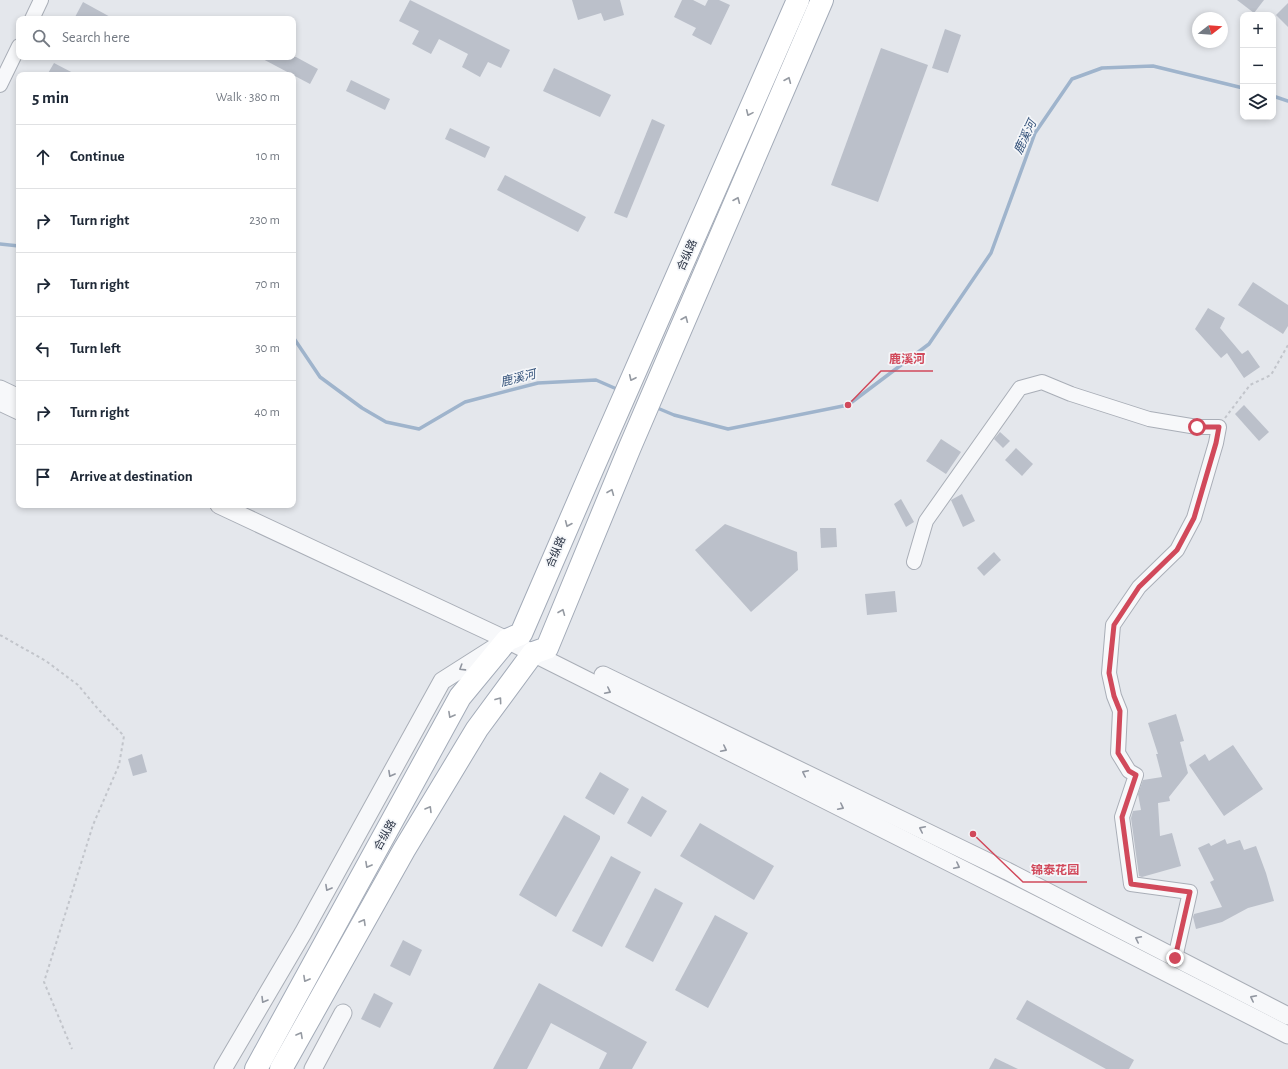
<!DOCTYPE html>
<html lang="en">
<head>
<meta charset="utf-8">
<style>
	body { margin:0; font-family:"Alegreya Sans","Noto Sans SC",sans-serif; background:#f2f2f3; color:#1f2937 }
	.controls { position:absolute; right:12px; top:12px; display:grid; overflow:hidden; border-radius:8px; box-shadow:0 2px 6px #0003 }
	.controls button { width:36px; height:36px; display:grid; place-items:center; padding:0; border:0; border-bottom:1px solid #e0e1e3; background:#fff; color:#1f2937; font:20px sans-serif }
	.compass { position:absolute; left:1192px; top:12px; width:36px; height:36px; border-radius:50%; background:#fff; box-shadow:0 2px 6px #0003; rotate:73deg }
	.stop { position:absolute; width:12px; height:12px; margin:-9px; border:3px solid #d1495b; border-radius:50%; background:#fff }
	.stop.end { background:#d1495b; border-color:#fff; box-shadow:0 1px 4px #0008 }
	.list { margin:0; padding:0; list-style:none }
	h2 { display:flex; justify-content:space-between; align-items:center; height:52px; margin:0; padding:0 16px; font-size:17px }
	h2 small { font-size:13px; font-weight:400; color:#747a83 }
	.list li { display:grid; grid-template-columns:26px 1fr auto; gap:12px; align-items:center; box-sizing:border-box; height:64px; padding:0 16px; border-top:1px solid #e0e1e3 }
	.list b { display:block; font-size:15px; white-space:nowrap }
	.list em { font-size:13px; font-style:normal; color:#747a83 }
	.icon { flex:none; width:22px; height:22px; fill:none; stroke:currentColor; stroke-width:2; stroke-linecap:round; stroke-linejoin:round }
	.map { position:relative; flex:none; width:1288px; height:1069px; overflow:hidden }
	.search { position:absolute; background:#fff; box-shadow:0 2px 6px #0003; left:16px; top:16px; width:280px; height:44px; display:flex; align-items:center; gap:10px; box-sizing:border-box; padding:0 14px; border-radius:8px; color:#747a83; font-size:15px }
	.panel { position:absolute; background:#fff; box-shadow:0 2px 6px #0003; left:16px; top:72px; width:280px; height:436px; border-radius:8px }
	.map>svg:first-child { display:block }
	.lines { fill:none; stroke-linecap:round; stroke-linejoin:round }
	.stream { stroke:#9fb4cc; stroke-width:3.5 }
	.building { fill:#bbc0ca }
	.minor-casing { stroke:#a9aeb7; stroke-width:16 }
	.tertiary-casing { stroke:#a9aeb7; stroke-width:19 }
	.primary-casing { stroke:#a3abb8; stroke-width:24 }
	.path { stroke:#c2c5cb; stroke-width:2; stroke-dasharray:3 3; stroke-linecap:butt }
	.minor { stroke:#f7f8fa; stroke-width:14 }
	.tertiary { stroke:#f7f8fa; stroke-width:17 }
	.primary { stroke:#fff; stroke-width:22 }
	.oneway { stroke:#959aa2 }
	.oneway2 { stroke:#9196a0 }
	.route { stroke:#d1495b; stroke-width:5 }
	.labels { text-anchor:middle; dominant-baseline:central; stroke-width:3.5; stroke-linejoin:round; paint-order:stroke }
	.street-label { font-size:11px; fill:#2b3445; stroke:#f4f6f9 }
	.water-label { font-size:12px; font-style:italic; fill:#34527a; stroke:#f4f6f9 }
	.leader { fill:none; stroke:#d1495b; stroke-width:1.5 }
	.callout-dot { fill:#d1495b; stroke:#f4f6f9; stroke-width:1.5 }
	.callout-label { font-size:12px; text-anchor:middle; font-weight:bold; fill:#d1495b; stroke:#f4f6f9; stroke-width:3.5; stroke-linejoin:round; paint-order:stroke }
</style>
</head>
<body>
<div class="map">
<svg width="1288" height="1069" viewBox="0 0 1288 1069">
	<rect width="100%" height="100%" fill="#e4e7ec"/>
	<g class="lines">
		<g class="stream">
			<path d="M 1273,96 L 1288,101"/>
			<path d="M 0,244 L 19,246"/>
			<path d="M 293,337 L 320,377 L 362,408 L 386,422 L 419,429 L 465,402 L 538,383 L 596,380 L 619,390"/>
			<path d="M 655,407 L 674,415 L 728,429 L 848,405 L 929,344 L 991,253 L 1035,133 L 1072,79 L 1102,68 L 1153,66 L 1243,88"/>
		</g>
	</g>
	<g class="building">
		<path d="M 410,0 L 510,50 L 501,68 L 488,62 L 480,77 L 462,67 L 468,54 L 439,39 L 431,54 L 412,44 L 419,31 L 399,21 Z"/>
		<path d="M 572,0 L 620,0 L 624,15 L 604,21 L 601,13 L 578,20 Z"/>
		<path d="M 682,0 L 693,0 L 705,6 L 708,0 L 719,0 L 730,5 L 711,45 L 692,35 L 696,28 L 674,17 Z"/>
		<path d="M 1237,0 L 1264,0 L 1254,13 Z"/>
		<path d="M 83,2 L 114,19 L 74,19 Z"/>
		<path d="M 1288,3 L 1288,27 L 1276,15 Z"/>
		<path d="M 945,29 L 961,35 L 948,73 L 932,68 Z"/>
		<path d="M 881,48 L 928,65 L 878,202 L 831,185 Z"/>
		<path d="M 259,57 L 296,57 L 318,69 L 310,84 Z"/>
		<path d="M 54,63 L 77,75 L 47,75 Z"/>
		<path d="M 554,68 L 611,95 L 600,117 L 543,91 Z"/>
		<path d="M 351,80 L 390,99 L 385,110 L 346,91 Z"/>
		<path d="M 652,119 L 665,125 L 627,218 L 614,213 Z"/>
		<path d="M 450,128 L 490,147 L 485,158 L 445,139 Z"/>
		<path d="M 505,175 L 586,217 L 578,232 L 497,190 Z"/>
		<path d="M 1253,282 L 1288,305 L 1288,326 L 1283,334 L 1238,305 Z"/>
		<path d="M 1208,308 L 1225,318 L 1220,328 L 1242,354 L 1248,350 L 1260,367 L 1244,378 L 1227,353 L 1221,358 L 1195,329 Z"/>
		<path d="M 1244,405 L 1269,432 L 1259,441 L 1235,414 Z"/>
		<path d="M 1000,432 L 1010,441 L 1003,448 L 994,439 Z"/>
		<path d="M 941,439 L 961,452 L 946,474 L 926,461 Z"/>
		<path d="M 1016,448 L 1033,464 L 1022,476 L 1005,460 Z"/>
		<path d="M 962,494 L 975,521 L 963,527 L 951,500 Z"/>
		<path d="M 901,499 L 914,522 L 906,527 L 894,504 Z"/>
		<path d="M 725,524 L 797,552 L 798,570 L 751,612 L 695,550 Z"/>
		<path d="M 820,528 L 836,528 L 837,547 L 821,548 Z"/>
		<path d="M 994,552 L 1001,560 L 984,576 L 977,568 Z"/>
		<path d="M 895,591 L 897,612 L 867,615 L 865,594 Z"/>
		<path d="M 1176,714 L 1184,741 L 1180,742 L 1188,773 L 1169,797 L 1170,801 L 1158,803 L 1160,836 L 1172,833 L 1181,866 L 1142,877 L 1139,876 L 1131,818 L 1133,811 L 1141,810 L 1138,794 L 1143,780 L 1162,777 L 1156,754 L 1158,754 L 1148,723 Z"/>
		<path d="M 1233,745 L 1263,789 L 1224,816 L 1189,765 L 1205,754 L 1209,761 Z"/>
		<path d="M 142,754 L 147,772 L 133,776 L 128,759 Z"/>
		<path d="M 600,772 L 629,789 L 614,815 L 585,798 Z"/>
		<path d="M 642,796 L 667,811 L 651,837 L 627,823 Z"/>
		<path d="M 564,815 L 600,836 L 600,839 L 556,917 L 519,895 Z"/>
		<path d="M 700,823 L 774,866 L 754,900 L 680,856 Z"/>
		<path d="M 1225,839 L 1227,844 L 1240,840 L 1244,850 L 1256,846 L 1266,873 L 1274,901 L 1248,908 L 1222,922 L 1196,929 L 1193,917 L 1194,914 L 1222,907 L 1210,882 L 1214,880 L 1198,848 L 1209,843 L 1211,846 Z"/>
		<path d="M 611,856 L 641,872 L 602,947 L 572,931 Z"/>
		<path d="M 655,888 L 683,903 L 653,962 L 625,947 Z"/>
		<path d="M 715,915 L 748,933 L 708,1008 L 675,990 Z"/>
		<path d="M 403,940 L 422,950 L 410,976 L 390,966 Z"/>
		<path d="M 539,983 L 647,1042 L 632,1069 L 599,1069 L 607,1053 L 551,1023 L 527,1069 L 493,1069 Z"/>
		<path d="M 374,993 L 393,1003 L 380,1028 L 361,1019 Z"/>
		<path d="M 1027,1000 L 1134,1060 L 1129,1069 L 1106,1069 L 1016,1019 Z"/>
		<path d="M 995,1058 L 1018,1069 L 989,1069 Z"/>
	</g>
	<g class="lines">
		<defs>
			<g id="minor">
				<path d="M 32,19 L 41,0"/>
				<path d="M 0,85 L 19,46"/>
				<path d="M 914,562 L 926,521 L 1020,388 L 1042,382 L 1071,394 L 1149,419 L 1197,427 L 1219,427 L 1216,443 L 1194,518 L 1177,550 L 1139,587 L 1113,625 L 1109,673 L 1114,696 L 1120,711 L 1118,753 L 1129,771 L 1136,775 L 1122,817 L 1131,884 L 1190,892 L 1175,958"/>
			</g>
			<g id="tertiary">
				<path d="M 0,389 L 19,398"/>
				<path d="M 0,402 L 19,411"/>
				<path d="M 219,505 L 507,640 L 1038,907 L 1288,1035"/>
				<path d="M 603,675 L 1007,871 L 1288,1016"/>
				<path d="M 223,1069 L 303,933 L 442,681 L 497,646"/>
				<path d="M 313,1069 L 343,1013"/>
			</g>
			<g id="primary">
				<path d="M 256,1069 L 460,697 L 507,640 L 521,634 C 612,422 706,211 798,0"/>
				<path d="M 281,1069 L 404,850 L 477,729 L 533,653 L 547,648 L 630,447 L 822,0"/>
			</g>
		</defs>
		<use href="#minor" class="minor-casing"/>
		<use href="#tertiary" class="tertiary-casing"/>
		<use href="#primary" class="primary-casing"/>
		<g class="path">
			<path d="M 1225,418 L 1250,385 L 1271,375 L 1288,345"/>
			<path d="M 0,635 L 46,661 L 78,685 L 98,709 L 124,736 L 119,765 L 93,825 L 44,982 L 72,1049"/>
		</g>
		<use href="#minor" class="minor"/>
		<use href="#tertiary" class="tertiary"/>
		<use href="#primary" class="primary"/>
	</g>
	<defs><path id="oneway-chevron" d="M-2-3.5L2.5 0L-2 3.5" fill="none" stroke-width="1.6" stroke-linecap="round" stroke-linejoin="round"/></defs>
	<g class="oneway">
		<use href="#oneway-chevron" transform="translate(788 80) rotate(-67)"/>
		<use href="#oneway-chevron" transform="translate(749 113) rotate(114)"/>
		<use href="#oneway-chevron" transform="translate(737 200) rotate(-67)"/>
		<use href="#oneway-chevron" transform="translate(685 319) rotate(-67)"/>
		<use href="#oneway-chevron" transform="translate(632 378) rotate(115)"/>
		<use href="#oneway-chevron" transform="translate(611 492) rotate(-68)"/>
		<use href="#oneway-chevron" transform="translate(568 524) rotate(113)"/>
		<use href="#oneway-chevron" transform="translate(562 612) rotate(-68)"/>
		<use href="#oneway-chevron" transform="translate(499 700) rotate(-54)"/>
		<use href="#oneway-chevron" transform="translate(451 715) rotate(119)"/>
		<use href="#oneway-chevron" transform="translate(429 809) rotate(-59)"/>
		<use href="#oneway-chevron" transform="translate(368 865) rotate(119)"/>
		<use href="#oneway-chevron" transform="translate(363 922) rotate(-60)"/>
		<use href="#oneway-chevron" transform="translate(306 979) rotate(119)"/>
		<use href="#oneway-chevron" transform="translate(300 1035) rotate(-61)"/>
	</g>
	<g class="oneway2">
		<use href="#oneway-chevron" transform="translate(462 668) rotate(148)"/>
		<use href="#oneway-chevron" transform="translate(608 691) rotate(27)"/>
		<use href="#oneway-chevron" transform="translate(724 749) rotate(27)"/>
		<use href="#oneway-chevron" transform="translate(805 773) rotate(-154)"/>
		<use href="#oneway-chevron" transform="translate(391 774) rotate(119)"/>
		<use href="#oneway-chevron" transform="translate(841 807) rotate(27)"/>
		<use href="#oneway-chevron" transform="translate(922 829) rotate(-154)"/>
		<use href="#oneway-chevron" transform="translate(957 866) rotate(27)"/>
		<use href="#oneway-chevron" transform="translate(328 888) rotate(119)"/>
		<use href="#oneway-chevron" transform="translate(1138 939) rotate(-153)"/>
		<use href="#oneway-chevron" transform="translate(1253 998) rotate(-153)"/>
		<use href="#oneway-chevron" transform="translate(264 1000) rotate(121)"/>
	</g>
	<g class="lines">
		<path class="route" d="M 1175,958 L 1190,892 L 1131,884 L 1122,817 L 1136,775 L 1129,771 L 1118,753 L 1120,711 L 1114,696 L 1109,673 L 1114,625 L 1139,587 L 1177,550 L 1194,518 L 1216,443 L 1219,427 L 1197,427"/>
	</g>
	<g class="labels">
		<g class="street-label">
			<text transform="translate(687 255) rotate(-66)">合纵路</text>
			<text transform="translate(556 552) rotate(-67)">合纵路</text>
			<text transform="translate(385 835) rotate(-61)">合纵路</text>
		</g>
		<g class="water-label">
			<text transform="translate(1025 137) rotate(-65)">鹿溪河</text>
			<text transform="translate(518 378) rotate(-14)">鹿溪河</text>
		</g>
	</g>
	<path class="leader" d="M848 405L881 371H933M973 834L1023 882H1087"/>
	<g class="callout-dot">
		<circle cx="848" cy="405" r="4"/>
		<circle cx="973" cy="834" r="4"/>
	</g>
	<g class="callout-label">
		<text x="907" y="363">鹿溪河</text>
		<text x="1055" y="874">锦泰花园</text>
	</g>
</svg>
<div class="controls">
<button>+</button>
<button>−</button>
<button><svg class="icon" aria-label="layers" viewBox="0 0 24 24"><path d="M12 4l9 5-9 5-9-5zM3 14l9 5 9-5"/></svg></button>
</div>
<svg class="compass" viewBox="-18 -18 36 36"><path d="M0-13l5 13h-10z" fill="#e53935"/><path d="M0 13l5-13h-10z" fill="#747a83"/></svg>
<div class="stop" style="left:1197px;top:427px"></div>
<div class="stop end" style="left:1175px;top:958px"></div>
<div class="search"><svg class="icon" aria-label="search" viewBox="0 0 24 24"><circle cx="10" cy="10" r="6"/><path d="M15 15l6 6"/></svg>Search here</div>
<section class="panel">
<h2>5 min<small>Walk · 380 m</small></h2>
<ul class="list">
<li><svg class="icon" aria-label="ahead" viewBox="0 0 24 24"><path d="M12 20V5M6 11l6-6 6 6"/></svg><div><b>Continue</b></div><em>10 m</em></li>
<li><svg class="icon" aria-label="right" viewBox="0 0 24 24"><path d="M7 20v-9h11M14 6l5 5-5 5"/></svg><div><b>Turn right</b></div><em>230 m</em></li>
<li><svg class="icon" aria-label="right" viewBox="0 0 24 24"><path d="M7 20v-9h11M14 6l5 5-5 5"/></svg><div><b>Turn right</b></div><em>70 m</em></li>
<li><svg class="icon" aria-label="left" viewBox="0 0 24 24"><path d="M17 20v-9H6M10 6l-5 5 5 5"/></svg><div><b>Turn left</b></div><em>30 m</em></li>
<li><svg class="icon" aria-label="right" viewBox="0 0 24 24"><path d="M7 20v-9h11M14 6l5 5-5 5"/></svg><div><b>Turn right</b></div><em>40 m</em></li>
<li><svg class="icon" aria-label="arrive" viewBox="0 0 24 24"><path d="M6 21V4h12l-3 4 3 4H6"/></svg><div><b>Arrive at destination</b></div></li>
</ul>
</section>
</div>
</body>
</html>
